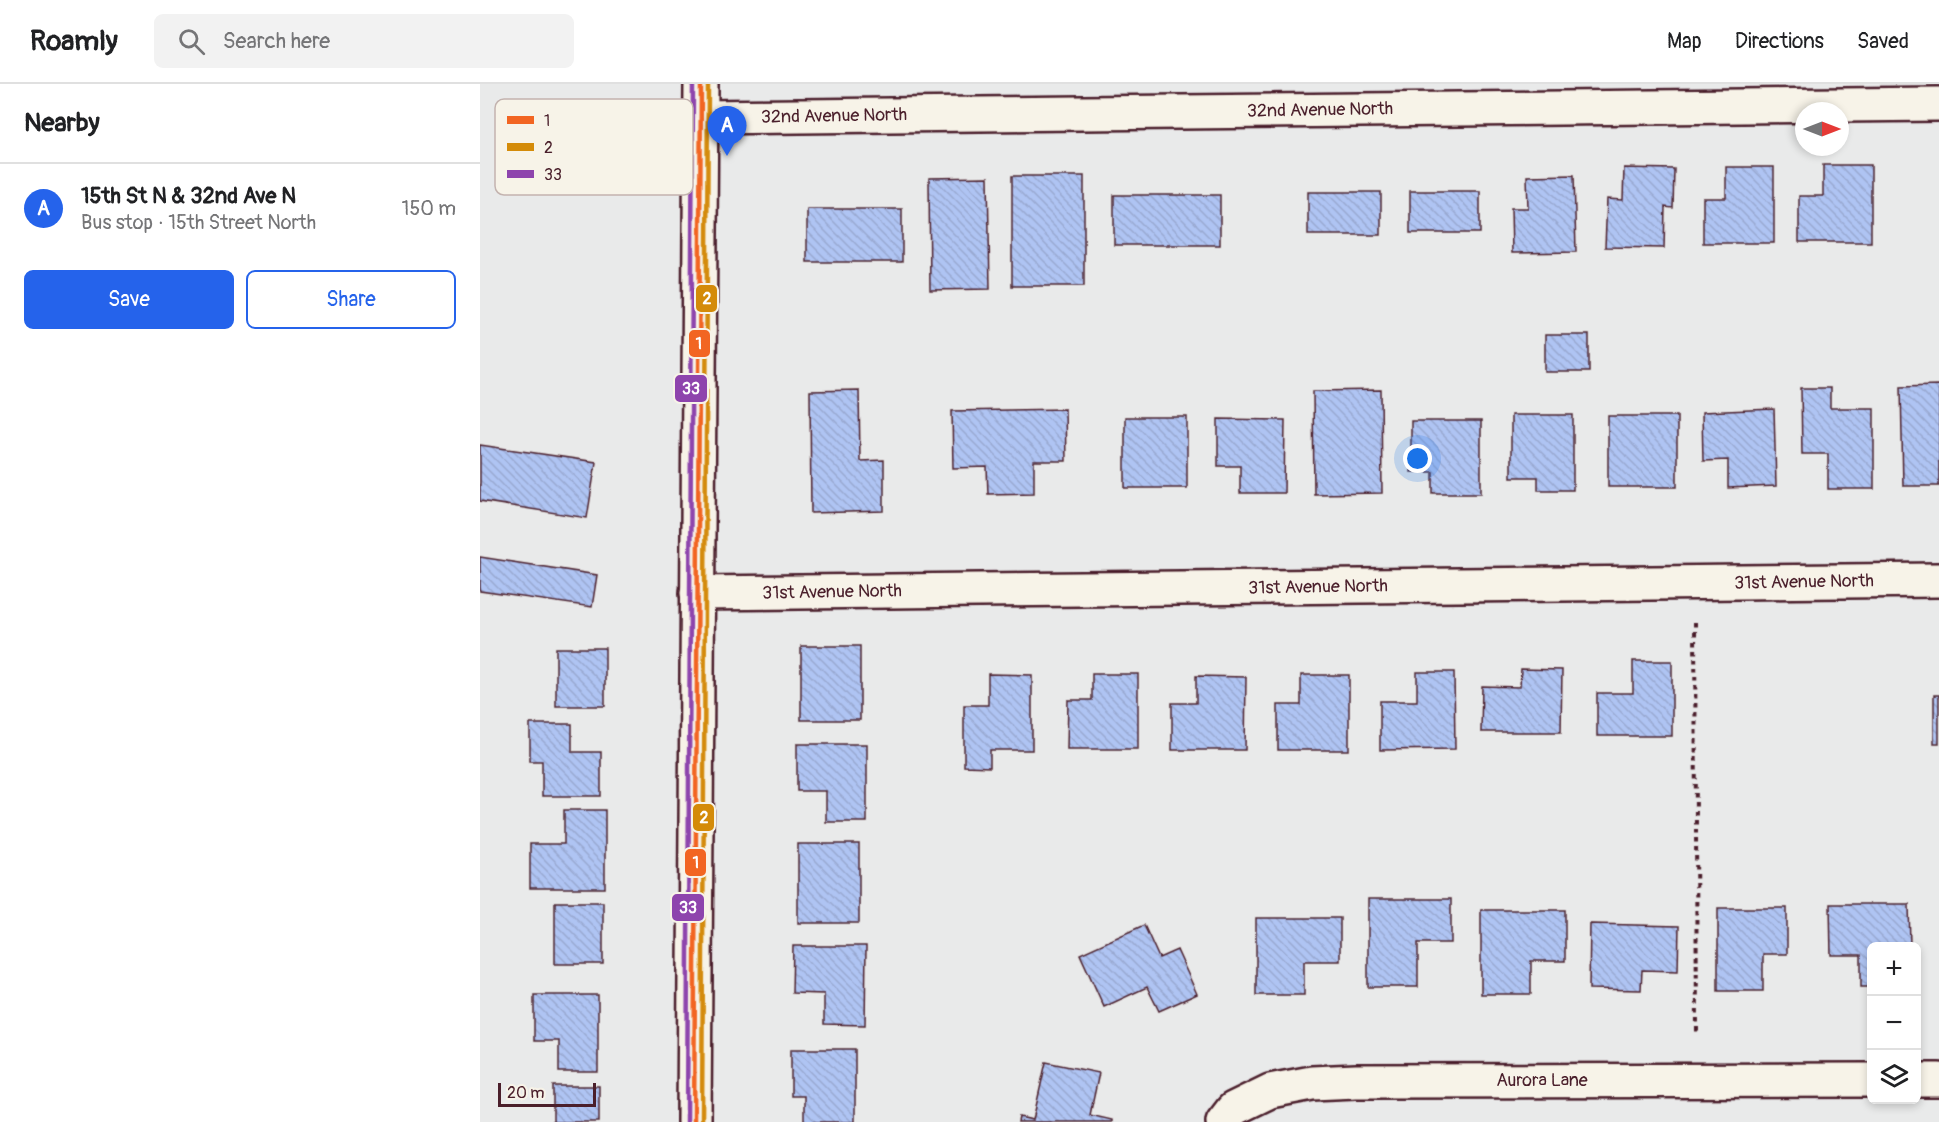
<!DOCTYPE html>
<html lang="en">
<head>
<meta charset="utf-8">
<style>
	body { margin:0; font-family:Pangolin,sans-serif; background:#f2f2f2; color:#202124 }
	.controls { position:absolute; right:18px; bottom:18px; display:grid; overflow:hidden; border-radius:9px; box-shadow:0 3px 9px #0003 }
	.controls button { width:54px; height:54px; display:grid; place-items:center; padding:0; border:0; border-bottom:2px solid #e0e0e0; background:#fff; color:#202124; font:30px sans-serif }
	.compass { position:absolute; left:1315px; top:18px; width:54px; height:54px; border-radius:50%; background:#fff; box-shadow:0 3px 9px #0003; rotate:90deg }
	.scale { position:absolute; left:18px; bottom:15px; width:98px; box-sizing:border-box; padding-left:6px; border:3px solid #4a1f2b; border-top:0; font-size:16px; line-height:21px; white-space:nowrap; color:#4a1f2b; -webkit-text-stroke:4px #f7f3e8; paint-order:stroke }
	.you { position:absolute; left:938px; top:375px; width:21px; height:21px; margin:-15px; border:4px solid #fff; border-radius:50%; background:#1a73e8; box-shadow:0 0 0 9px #1a73e833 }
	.badge { display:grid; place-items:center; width:39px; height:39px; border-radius:50%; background:#2563eb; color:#fff; font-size:20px; font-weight:700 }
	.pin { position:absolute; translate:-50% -50px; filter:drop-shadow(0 2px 3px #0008) }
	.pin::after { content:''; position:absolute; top:32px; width:21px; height:18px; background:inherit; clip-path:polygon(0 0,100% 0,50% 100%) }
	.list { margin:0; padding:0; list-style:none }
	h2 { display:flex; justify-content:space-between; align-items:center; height:78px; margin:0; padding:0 24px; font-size:26px }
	h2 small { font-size:20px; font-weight:400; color:#757577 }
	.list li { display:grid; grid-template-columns:39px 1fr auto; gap:18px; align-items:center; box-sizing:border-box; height:90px; padding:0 24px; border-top:2px solid #e0e0e0 }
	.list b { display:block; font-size:22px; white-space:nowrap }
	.list p { margin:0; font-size:20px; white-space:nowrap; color:#757577 }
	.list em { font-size:20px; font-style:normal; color:#757577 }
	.actions { display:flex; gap:12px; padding:18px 24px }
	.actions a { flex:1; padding:14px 0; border:2px solid #2563eb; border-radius:9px; text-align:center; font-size:21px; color:#2563eb }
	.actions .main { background:#2563eb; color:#fff }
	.icon { flex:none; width:33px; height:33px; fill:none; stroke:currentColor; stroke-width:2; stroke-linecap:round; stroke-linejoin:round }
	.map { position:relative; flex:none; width:1459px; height:1038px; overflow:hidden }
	header { display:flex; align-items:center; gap:36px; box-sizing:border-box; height:84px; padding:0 30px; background:#fff; border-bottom:2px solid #e0e0e0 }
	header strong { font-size:28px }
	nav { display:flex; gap:33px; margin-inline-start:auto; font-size:21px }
	.search { width:420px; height:54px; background:#f2f2f2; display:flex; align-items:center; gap:15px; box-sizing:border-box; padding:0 21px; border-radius:9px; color:#757577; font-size:22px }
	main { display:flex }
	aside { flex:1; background:#fff }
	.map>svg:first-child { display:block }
	.building { fill:url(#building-back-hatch); stroke:#4a1f2b; stroke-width:1.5 }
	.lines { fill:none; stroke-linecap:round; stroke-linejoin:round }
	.minor-casing { stroke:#4a1f2b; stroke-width:38 }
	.path { stroke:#4a1f2b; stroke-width:4; stroke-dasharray:4.5 4.5; stroke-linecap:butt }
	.minor { stroke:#f7f3e8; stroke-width:33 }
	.bus-1-casing { stroke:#f7f3e8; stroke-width:9 }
	.bus-2-casing { stroke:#f7f3e8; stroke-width:9 }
	.bus-3-casing { stroke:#f7f3e8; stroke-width:9 }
	.bus-1 { stroke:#f26522; stroke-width:4.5 }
	.bus-2 { stroke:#d48b09; stroke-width:4.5 }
	.bus-3 { stroke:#8e44ad; stroke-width:4.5 }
	.labels { text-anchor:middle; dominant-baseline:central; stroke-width:5; stroke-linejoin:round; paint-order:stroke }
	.street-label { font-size:18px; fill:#4a1f2b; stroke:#f7f3e8 }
	.key { fill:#f7f3e8; stroke:#c3b3af; stroke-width:1.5 }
	.key-label { font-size:16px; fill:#4a1f2b }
	.line-badge { stroke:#f7f3e8; stroke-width:2 }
	.badge-label { font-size:16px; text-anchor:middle; font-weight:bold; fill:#fff }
</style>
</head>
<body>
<header>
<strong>Roamly</strong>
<div class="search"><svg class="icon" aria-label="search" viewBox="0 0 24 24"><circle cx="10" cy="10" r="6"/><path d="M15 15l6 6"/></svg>Search here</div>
<nav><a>Map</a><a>Directions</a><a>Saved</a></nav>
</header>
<main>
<aside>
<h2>Nearby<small></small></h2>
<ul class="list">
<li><span class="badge">A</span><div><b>15th St N &amp; 32nd Ave N</b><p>Bus stop · 15th Street North</p></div><em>150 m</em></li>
</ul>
<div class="actions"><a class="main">Save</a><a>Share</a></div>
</aside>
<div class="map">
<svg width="1459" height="1038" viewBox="0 0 1459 1038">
	<defs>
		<pattern id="building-back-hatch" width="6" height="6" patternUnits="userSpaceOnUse" patternTransform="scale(1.5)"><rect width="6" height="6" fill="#afc4f3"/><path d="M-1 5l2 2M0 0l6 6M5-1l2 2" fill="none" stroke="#98a8d0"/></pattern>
	</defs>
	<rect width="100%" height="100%" fill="#e9eaea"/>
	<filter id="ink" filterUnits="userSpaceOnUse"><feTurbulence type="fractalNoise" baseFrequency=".0167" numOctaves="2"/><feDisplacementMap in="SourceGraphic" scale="12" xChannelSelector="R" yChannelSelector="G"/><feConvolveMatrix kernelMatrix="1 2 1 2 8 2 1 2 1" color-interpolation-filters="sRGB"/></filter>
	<g filter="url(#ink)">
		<g class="building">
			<path d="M 1343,81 L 1391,81 L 1391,158 L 1319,158 L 1319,112 L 1343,112 Z"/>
			<path d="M 1246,83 L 1294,83 L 1294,159 L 1223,159 L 1223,114 L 1246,114 Z"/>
			<path d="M 1144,84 L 1194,85 L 1193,124 L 1185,123 L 1184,164 L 1125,163 L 1127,115 L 1143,116 Z"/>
			<path d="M 1094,91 L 1096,168 L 1032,169 L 1031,124 L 1048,124 L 1047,92 Z"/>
			<rect x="532" y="92" width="72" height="110"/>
			<path d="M 508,93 L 510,205 L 450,206 L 449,94 Z"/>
			<rect x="930" y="107" width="70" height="42"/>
			<rect x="828" y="108" width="73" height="43"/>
			<rect x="634" y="111" width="106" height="50"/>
			<rect x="327" y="125" width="95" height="53"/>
			<rect x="1065" y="251" width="44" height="37"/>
			<path d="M 1459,301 L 1459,402 L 1423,402 L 1421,302 Z"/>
			<path d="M 1321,304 L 1350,304 L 1350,324 L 1394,324 L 1394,405 L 1348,405 L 1348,370 L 1322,370 Z"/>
			<path d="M 379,306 L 380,377 L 404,376 L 404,427 L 331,429 L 330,307 Z"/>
			<path d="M 901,306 L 902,409 L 834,410 L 833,307 Z"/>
			<path d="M 585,325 L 586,377 L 554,377 L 554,409 L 508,410 L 507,383 L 473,384 L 472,327 Z"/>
			<path d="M 1294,325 L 1296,402 L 1248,404 L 1248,376 L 1223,377 L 1222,328 Z"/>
			<path d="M 1031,331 L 1093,331 L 1093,406 L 1058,406 L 1058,393 L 1031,393 Z"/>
			<rect x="1128" y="332" width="69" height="71"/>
			<rect x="645" y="333" width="62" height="71"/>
			<path d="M 738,335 L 805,336 L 804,409 L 760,409 L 760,382 L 738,382 Z"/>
			<path d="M 931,337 L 1001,337 L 1001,409 L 953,409 L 953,388 L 931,388 Z"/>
			<path d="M 0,361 L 116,378 L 107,434 L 0,417 Z"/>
			<path d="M 0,473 L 117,491 L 112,523 L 0,507 Z"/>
			<rect x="321" y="562" width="59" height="74"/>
			<rect x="76" y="564" width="49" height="58"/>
			<path d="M 1153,577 L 1192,577 L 1192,652 L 1117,652 L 1117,609 L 1153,609 Z"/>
			<path d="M 1041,585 L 1082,586 L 1081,648 L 1001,648 L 1002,602 L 1040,603 Z"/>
			<path d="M 937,588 L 974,588 L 975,665 L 900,666 L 900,617 L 937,617 Z"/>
			<path d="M 508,590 L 552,591 L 552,666 L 510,666 L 510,683 L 484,682 L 484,621 L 508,621 Z"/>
			<path d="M 612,590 L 658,590 L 658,665 L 587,665 L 588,616 L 612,616 Z"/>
			<path d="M 821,591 L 869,591 L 869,666 L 798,666 L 798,621 L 821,621 Z"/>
			<path d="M 716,592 L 766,593 L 765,666 L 692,666 L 692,619 L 716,619 Z"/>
			<rect x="1454" y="611" width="5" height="48"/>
			<path d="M 50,640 L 92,640 L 92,668 L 121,668 L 121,712 L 62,712 L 62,677 L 50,677 Z"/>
			<path d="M 317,660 L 387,660 L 387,738 L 346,738 L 346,707 L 317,707 Z"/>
			<path d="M 84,726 L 125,726 L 125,804 L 50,804 L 50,760 L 84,760 Z"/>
			<rect x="318" y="760" width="61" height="79"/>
			<path d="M 888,815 L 971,815 L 971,859 L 938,859 L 938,903 L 888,903 Z"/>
			<rect x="75" y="818" width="48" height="62"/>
			<path d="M 1350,820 L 1429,820 L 1430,862 L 1392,862 L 1392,903 L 1381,903 L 1381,871 L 1351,871 Z"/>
			<path d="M 1238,824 L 1307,824 L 1307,870 L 1283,870 L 1283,907 L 1238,907 Z"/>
			<path d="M 1001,826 L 1085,826 L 1085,877 L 1051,877 L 1051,910 L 1001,910 Z"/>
			<path d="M 776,834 L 860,834 L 860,877 L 824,877 L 824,911 L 776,911 Z"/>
			<path d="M 1110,840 L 1199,842 L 1198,887 L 1162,886 L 1161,906 L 1109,905 Z"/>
			<path d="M 664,841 L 679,874 L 697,866 L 717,910 L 679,927 L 667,903 L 624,923 L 600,870 Z"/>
			<path d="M 313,862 L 386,862 L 385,941 L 344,940 L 344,910 L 312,909 Z"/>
			<path d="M 54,911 L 118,911 L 118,988 L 79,988 L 79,957 L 54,957 Z"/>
			<path d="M 311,965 L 375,965 L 375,1038 L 324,1038 L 324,1012 L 311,1012 Z"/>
			<path d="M 566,978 L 619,989 L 610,1031 L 632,1036 L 632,1038 L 538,1038 L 539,1033 L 553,1036 Z"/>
			<rect x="73" y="1002" width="46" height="36"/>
		</g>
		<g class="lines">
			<defs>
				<g id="minor">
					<path d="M 221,33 L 1459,20"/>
					<path d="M 217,509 L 1459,496"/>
					<path d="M 1436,996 L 1459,996"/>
					<path d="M 214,1038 L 221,0"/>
					<path d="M 743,1038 L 753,1025 L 790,1007 L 832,999 L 876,997 L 1392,996"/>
				</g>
			</defs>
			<use href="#minor" class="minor-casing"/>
			<path class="path" d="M 1215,538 L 1217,951"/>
			<use href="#minor" class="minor"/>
			<defs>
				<path id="bus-1" d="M 214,1038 L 221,0"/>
				<path id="bus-2" d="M 222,1038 L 228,0"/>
				<path id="bus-3" d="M 207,1038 L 213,0"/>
			</defs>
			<use href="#bus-1" class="bus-1-casing"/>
			<use href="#bus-2" class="bus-2-casing"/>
			<use href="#bus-3" class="bus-3-casing"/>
			<use href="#bus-1" class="bus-1"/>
			<use href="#bus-2" class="bus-2"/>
			<use href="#bus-3" class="bus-3"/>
		</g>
	</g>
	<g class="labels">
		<g class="street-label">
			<text transform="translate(840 26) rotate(-1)">32nd Avenue North</text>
			<text transform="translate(354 32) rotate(-1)">32nd Avenue North</text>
			<text transform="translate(1324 498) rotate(-1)">31st Avenue North</text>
			<text transform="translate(838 503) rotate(-1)">31st Avenue North</text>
			<text transform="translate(352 508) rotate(-1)">31st Avenue North</text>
			<text x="1062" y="996">Aurora Lane</text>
		</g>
	</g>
	<rect x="15" y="15" width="198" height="96" rx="9" class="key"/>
	<rect x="27" y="32" width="27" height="8" fill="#f26522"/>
	<rect x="27" y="59" width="27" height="8" fill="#d48b09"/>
	<rect x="27" y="86" width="27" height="8" fill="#8e44ad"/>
	<g class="key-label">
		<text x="64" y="42">1</text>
		<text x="64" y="69">2</text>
		<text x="64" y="96">33</text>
	</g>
	<g class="line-badge">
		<rect x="215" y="200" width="23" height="29" rx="6" fill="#d48b09"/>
		<rect x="208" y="245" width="23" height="29" rx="6" fill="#f26522"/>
		<rect x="194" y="290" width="34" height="29" rx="6" fill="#8e44ad"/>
		<rect x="212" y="719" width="23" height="29" rx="6" fill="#d48b09"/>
		<rect x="204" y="764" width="23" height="29" rx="6" fill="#f26522"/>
		<rect x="191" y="809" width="34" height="29" rx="6" fill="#8e44ad"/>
	</g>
	<g class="badge-label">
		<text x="227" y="220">2</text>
		<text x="219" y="265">1</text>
		<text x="211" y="310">33</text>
		<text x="224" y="739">2</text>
		<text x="216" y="784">1</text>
		<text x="208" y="829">33</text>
	</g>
</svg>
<div class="controls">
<button>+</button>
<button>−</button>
<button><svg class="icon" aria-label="layers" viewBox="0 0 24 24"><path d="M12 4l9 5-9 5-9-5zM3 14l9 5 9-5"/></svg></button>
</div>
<svg class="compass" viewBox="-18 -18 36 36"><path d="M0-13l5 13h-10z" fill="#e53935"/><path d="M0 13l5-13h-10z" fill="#757577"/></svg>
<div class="scale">20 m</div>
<div class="you"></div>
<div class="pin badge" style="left:247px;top:72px">A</div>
</div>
</main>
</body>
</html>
